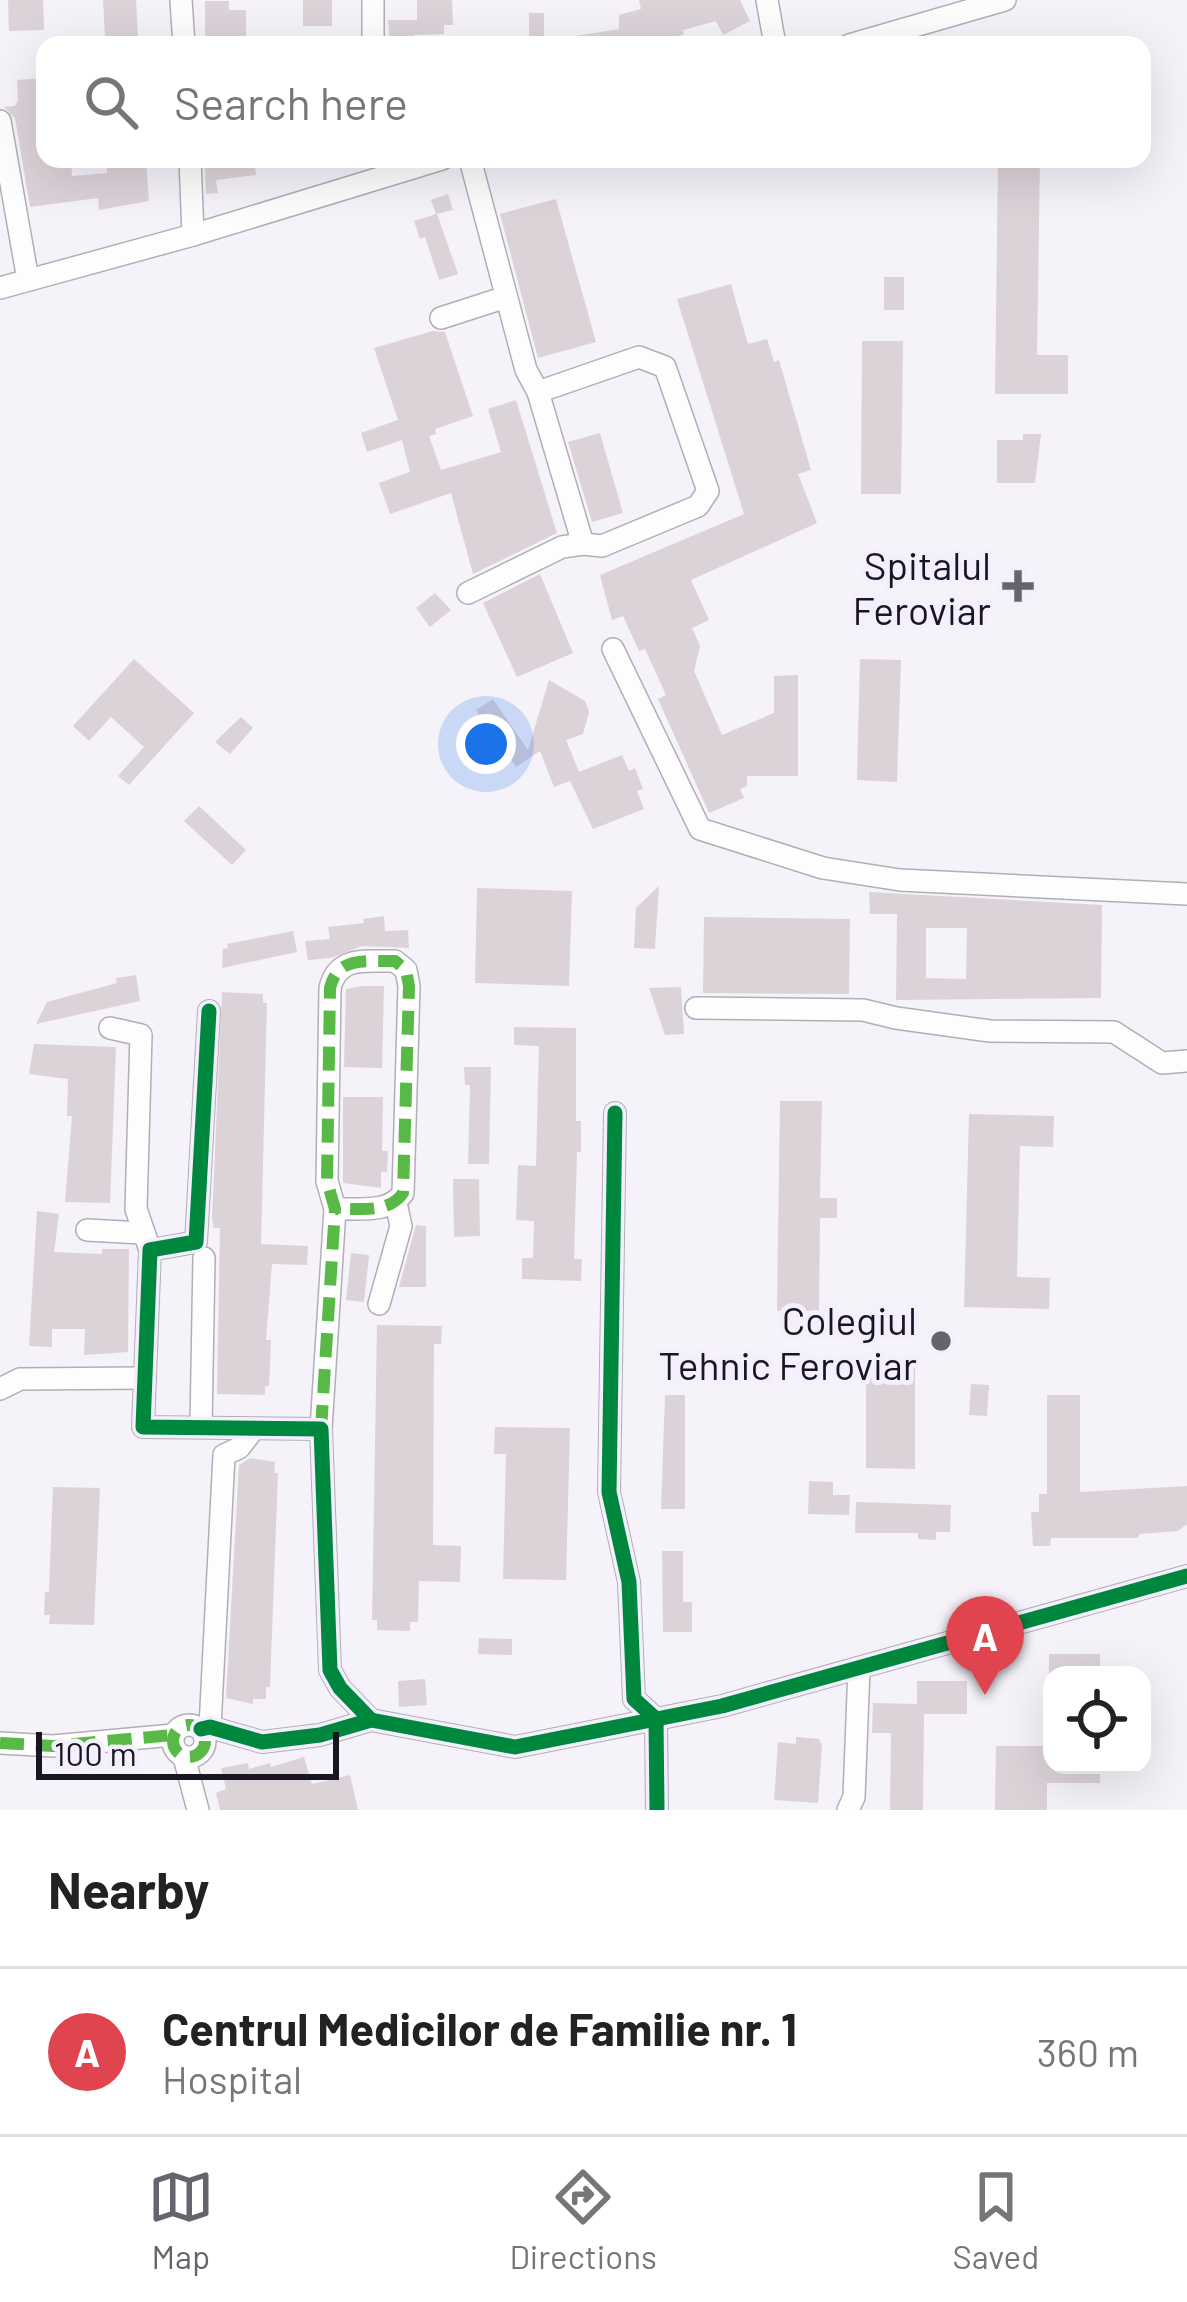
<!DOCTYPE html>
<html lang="en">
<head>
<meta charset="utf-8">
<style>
	body { margin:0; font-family:Barlow,sans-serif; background:#f6f6f6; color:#222 }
	.controls { position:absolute; right:36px; bottom:36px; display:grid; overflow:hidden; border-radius:24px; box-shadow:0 12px 48px #0002 }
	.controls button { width:108px; height:108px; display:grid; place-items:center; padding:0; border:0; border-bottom:3px solid #e0e0e0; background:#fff; color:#222; font:60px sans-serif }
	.scale { position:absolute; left:36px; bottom:30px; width:303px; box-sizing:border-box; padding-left:12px; border:6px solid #1a1621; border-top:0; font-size:33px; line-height:42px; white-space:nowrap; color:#1a1621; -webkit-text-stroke:9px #f4effc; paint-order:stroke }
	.you { position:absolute; left:486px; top:744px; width:42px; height:42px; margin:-30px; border:9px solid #fff; border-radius:50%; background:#1a73e8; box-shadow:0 0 0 18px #1a73e833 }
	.badge { display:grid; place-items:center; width:78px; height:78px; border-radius:50%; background:#67636d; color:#fff; font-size:39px; font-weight:700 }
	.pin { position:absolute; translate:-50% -99px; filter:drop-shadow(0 3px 6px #0008) }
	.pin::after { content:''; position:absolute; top:63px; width:42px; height:36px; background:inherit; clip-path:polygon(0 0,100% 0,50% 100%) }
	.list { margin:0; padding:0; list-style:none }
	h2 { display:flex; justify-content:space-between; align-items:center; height:156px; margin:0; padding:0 48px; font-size:51px }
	h2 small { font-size:39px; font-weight:400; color:#767676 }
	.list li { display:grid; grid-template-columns:78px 1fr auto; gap:36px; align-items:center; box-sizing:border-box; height:168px; padding:0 48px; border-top:3px solid #e0e0e0 }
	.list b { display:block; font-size:45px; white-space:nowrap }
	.list p { margin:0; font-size:39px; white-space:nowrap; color:#767676 }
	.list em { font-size:39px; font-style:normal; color:#767676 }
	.icon { flex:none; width:66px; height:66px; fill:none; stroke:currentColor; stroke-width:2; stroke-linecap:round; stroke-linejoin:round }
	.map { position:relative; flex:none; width:1187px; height:1810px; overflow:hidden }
	.search { position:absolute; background:#fff; box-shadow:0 12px 48px #0002; left:36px; right:36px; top:36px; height:132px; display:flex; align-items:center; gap:30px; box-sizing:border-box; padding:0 42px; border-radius:24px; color:#767676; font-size:45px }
	.sheet { height:324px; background:#fff }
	nav { display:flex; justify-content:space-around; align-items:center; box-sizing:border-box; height:168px; border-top:3px solid #e0e0e0; background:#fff; font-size:33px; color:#767676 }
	nav a { display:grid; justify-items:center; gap:6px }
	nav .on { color:#67636d }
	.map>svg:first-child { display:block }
	.building { fill:#dcd3d9; fill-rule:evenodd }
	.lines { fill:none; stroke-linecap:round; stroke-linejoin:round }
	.minor-casing { stroke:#b2aeb7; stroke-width:24 }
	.minor { stroke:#fefdfe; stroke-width:21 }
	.quiet { stroke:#58b947; stroke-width:12; stroke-dasharray:24 12; stroke-linecap:butt }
	.cycleway-casing { stroke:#f4effc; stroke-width:22 }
	.cycleway { stroke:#00873e; stroke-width:15 }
	.poi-dot { fill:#67636d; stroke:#f4effc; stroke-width:4.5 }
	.labels { text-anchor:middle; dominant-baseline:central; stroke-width:10; stroke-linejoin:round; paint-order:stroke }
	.poi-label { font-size:39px; fill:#1a1621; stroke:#f4effc; text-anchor:end }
</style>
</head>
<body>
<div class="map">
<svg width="1187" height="1810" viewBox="0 0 1187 1810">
	<rect width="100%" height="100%" fill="#f5f2f9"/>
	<g class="building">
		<path d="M 8,0 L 43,0 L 44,30 L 9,31 Z"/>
		<path d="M 103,0 L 136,0 L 138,36 L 105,37 Z"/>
		<rect x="303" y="0" width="29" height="26"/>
		<path d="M 417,0 L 452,0 L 453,25 L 444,25 L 444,34 L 414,35 L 414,45 L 390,45 L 388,20 L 417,20 Z"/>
		<path d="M 639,0 L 740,0 L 750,21 L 723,35 L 716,21 L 683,30 L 684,34 L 657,45 L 577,45 L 576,36 L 619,29 L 619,15 L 641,9 Z"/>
		<path d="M 205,1 L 229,1 L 229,10 L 246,10 L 246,44 L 205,43 Z"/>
		<rect x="529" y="13" width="15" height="32"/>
		<path d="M 45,78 L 45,159 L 71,159 L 72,176 L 107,173 L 106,159 L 146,159 L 149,201 L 99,210 L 98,198 L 30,207 L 15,118 L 4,107 L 15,106 L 18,100 L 17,80 Z"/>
		<path d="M 213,159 L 254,159 L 256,175 L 216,180 L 218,193 L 206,194 L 205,166 L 214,166 Z"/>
		<path d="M 998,159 L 1040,159 L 1037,355 L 1068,355 L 1068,394 L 995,394 Z"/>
		<path d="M 448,194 L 453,210 L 437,214 L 458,274 L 439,280 L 425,237 L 420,239 L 414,221 L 436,214 L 431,200 Z"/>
		<path d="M 556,199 L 596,342 L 538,358 L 500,214 Z"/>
		<rect x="884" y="277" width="20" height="33"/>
		<path d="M 731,284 L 748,344 L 767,339 L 774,362 L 779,360 L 811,470 L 798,474 L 817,523 L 691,580 L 709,620 L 692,628 L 700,646 L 694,671 L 722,735 L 774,713 L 774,676 L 798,675 L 798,776 L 747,776 L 747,786 L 740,789 L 744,798 L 709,813 L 658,699 L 666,695 L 645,649 L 639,651 L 623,616 L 612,620 L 600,575 L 744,514 L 677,299 Z"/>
		<path d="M 433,331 L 445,332 L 473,416 L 435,429 L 436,434 L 429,436 L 441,470 L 501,452 L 488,409 L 516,400 L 557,533 L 473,574 L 451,493 L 390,514 L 379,483 L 410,472 L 402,440 L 367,452 L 361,433 L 398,420 L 374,348 Z"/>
		<path d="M 862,341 L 903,341 L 901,494 L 861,494 Z"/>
		<path d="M 600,433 L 623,513 L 592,522 L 568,442 Z"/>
		<path d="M 1023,434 L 1041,434 L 1035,483 L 997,483 L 997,440 L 1023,440 Z"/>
		<path d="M 540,574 L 573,653 L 517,677 L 483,603 Z"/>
		<path d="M 435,593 L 451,610 L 430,627 L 416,608 Z"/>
		<path d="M 134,659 L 194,713 L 129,785 L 118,776 L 144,747 L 111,717 L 89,741 L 73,726 Z"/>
		<path d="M 860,659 L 901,660 L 897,782 L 857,780 Z"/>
		<path d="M 549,680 L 585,701 L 589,712 L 583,734 L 566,740 L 579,772 L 622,755 L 629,771 L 635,768 L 643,789 L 637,791 L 644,809 L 593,829 L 570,781 L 554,787 L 540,751 L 516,767 L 476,710 L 493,699 L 528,750 Z"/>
		<path d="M 241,717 L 253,728 L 230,754 L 215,742 Z"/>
		<path d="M 199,806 L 246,850 L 232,865 L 184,821 Z"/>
		<path d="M 659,886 L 655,949 L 634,948 L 636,908 Z"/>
		<path d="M 477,888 L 572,891 L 569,986 L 475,983 Z"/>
		<path d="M 869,892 L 1102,905 L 1101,998 L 896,1000 L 897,914 L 870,914 ZM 926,928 L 967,928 L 966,979 L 926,978 Z"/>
		<path d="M 384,916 L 385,931 L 408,930 L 409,948 L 362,946 L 331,958 L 308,960 L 305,941 L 330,939 L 328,927 L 364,923 L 363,919 Z"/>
		<path d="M 704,917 L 850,919 L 849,994 L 703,993 Z"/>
		<path d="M 293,931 L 297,952 L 222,968 L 223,949 L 228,948 L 227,944 Z"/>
		<path d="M 136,975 L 140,1001 L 36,1024 L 47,1002 L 117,983 L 116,978 Z"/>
		<path d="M 363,986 L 384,986 L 382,1068 L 344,1067 L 346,989 Z"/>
		<path d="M 681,987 L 684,1034 L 665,1035 L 649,988 Z"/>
		<path d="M 222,992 L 263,994 L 263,1003 L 267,1003 L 261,1244 L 308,1246 L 307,1265 L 272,1264 L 266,1340 L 271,1340 L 269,1386 L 265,1386 L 265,1395 L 217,1394 L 220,1228 L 214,1228 L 212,1219 Z"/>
		<path d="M 514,1027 L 576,1028 L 576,1121 L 581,1121 L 581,1152 L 577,1152 L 574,1259 L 582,1259 L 581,1281 L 522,1279 L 522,1258 L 533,1258 L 534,1221 L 516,1220 L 518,1165 L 536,1166 L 539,1046 L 514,1045 Z"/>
		<path d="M 34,1044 L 116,1047 L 110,1203 L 65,1202 L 72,1116 L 67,1116 L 68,1079 L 29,1074 Z"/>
		<path d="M 464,1067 L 491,1067 L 489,1164 L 468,1164 L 470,1085 L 465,1085 Z"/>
		<path d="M 343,1097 L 383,1097 L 382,1151 L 388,1151 L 387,1172 L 381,1172 L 381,1188 L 343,1183 Z"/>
		<path d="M 780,1101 L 822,1101 L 820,1198 L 837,1198 L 837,1218 L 820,1218 L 819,1311 L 777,1311 Z"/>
		<path d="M 969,1114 L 1054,1116 L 1053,1147 L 1020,1146 L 1017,1277 L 1050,1278 L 1049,1309 L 964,1307 Z"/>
		<path d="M 453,1179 L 479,1179 L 480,1236 L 454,1237 Z"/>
		<path d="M 37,1211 L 59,1214 L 54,1252 L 102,1254 L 102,1249 L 129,1249 L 128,1352 L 84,1355 L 85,1329 L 52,1329 L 52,1347 L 29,1346 Z"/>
		<path d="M 416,1225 L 426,1226 L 426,1287 L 399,1287 Z"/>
		<path d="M 351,1253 L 369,1255 L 364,1302 L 346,1300 Z"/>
		<path d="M 377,1325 L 442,1326 L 441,1344 L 434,1344 L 433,1545 L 461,1546 L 460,1582 L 419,1581 L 418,1622 L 410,1622 L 410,1631 L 377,1630 L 377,1620 L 372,1620 Z"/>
		<path d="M 866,1362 L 915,1363 L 915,1469 L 866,1468 Z"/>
		<path d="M 971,1384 L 989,1385 L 987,1416 L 969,1415 Z"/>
		<path d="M 665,1395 L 685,1395 L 685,1509 L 661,1509 Z"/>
		<path d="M 1047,1395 L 1080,1395 L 1080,1492 L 1187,1486 L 1187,1524 L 1178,1531 L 1140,1534 L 1137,1538 L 1051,1538 L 1050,1546 L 1033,1546 L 1031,1512 L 1039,1512 L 1039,1494 L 1047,1494 Z"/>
		<path d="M 495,1427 L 570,1428 L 566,1580 L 503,1579 L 506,1454 L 494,1454 Z"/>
		<path d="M 250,1458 L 275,1462 L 274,1473 L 278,1473 L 270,1687 L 266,1687 L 266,1699 L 253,1699 L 253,1704 L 226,1698 L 239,1465 Z"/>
		<path d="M 809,1481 L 833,1482 L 833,1495 L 850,1495 L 849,1515 L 808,1514 Z"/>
		<path d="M 53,1487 L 100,1488 L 94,1625 L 49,1624 L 50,1615 L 44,1615 L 45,1592 L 49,1592 Z"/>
		<path d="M 856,1502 L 951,1505 L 950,1532 L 936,1532 L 936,1540 L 918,1539 L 918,1533 L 855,1533 Z"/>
		<path d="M 662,1551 L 683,1551 L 683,1602 L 692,1602 L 692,1632 L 663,1632 Z"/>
		<path d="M 479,1638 L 512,1639 L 512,1655 L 478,1654 Z"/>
		<rect x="1049" y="1654" width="51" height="21"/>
		<path d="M 425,1679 L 427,1705 L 399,1707 L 398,1681 Z"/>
		<path d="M 917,1681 L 967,1681 L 967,1714 L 924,1714 L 923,1810 L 890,1810 L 891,1733 L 872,1733 L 873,1703 L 917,1704 Z"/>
		<path d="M 796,1737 L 819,1739 L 822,1745 L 818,1803 L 774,1800 L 778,1742 L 796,1744 Z"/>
		<path d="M 996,1746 L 1052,1746 L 1052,1765 L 1100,1765 L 1100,1783 L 1047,1783 L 1047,1810 L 995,1810 Z"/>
		<path d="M 304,1757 L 312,1784 L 350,1775 L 358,1810 L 220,1810 L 216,1793 L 226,1789 L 221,1768 L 248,1763 L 249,1769 L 270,1763 L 271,1767 Z"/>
	</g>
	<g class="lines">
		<defs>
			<g id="minor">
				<path d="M 181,0 L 184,45"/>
				<path d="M 373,0 L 373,45"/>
				<path d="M 767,0 L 775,45"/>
				<path d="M 849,45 L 1005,0"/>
				<path d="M 0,121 L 28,280"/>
				<path d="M 190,159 L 193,235"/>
				<path d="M 470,159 L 526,370 L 538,392"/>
				<path d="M 0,288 L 193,235 L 442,159"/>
				<path d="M 441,318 L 506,297"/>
				<path d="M 639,357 L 665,367 L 708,491 L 698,506 L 602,546 L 583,544 L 538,392 Z"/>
				<path d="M 468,593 L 562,547 L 583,544"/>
				<path d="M 613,649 L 700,829 L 823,868 L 900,880 L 1187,894"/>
				<path d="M 696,1008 L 863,1010 L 896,1018 L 990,1031 L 1114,1032 L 1162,1063 L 1187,1061"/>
				<path d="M 209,1011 L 196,1242 L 150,1250 L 143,1427 L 321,1429 L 330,1670 L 340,1688 L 371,1720"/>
				<path d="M 110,1028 L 141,1035 L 136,1209 L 150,1250"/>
				<path d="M 615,1113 L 609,1492 L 629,1582 L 634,1699 L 656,1719 L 657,1810"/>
				<path d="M 87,1230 L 142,1233"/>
				<path d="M 379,1304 L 401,1226 L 396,1203"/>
				<path d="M 0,1389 L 20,1379 L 145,1378"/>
				<path d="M 201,1426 L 204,1258"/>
				<path d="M 321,1429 L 335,1209 L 327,1181 L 330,988 C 338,955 366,962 395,961 L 406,970 L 409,986 L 403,1193 C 389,1214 359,1208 335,1209"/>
				<circle cx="189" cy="1741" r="16"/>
				<path d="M 210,1727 L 224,1455 L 239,1448 L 253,1430"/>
				<path d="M 201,1729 L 210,1727 L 262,1742 L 320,1735 L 371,1720 L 515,1747 L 722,1706 L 1187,1576"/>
				<path d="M 0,1743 L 53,1746 L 173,1735"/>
				<path d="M 184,1757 L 198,1810"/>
				<path d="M 848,1810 L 854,1797 L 859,1668"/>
			</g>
		</defs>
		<use href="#minor" class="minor-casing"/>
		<use href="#minor" class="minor"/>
		<g class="quiet">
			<path d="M 321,1429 L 335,1209 L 327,1181 L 330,988 C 338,955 366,962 395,961 L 406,970 L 409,986 L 403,1193 C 389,1214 359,1208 335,1209"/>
			<circle cx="189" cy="1741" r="16"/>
			<path d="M 0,1743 L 53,1746 L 173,1735"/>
		</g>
		<defs>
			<g id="cycleway">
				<path d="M 209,1011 L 196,1242 L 150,1250 L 143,1427 L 321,1429 L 330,1670 L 340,1688 L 371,1720"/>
				<path d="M 615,1113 L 609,1492 L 629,1582 L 634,1699 L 656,1719 L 657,1810"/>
				<path d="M 201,1729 L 210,1727 L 262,1742 L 320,1735 L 371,1720 L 515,1747 L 722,1706 L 1187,1576"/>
			</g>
		</defs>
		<use href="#cycleway" class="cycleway-casing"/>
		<use href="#cycleway" class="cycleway"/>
	</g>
	<g class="poi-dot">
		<path d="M1012 568h12v12h12v12h-12v12h-12v-12h-12v-12h12z"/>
		<circle cx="941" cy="1341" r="12"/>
	</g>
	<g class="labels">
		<g class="poi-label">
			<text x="991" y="564">Spitalul<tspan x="991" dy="45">Feroviar</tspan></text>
			<text x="917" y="1319">Colegiul<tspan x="917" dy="45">Tehnic Feroviar</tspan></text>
		</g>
	</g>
</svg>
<div class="controls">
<button><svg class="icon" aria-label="locate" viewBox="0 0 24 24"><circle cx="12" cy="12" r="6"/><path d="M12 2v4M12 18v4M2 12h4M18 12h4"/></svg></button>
</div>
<div class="scale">100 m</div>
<div class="you"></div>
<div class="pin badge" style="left:985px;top:1695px;background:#e0444e">A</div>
<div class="search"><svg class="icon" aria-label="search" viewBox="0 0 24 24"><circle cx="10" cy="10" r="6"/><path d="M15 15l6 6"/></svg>Search here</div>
</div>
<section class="sheet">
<h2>Nearby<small></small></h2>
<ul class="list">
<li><span class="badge" style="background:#e0444e">A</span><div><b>Centrul Medicilor de Familie nr. 1</b><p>Hospital</p></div><em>360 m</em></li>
</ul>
</section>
<nav>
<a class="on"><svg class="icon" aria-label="map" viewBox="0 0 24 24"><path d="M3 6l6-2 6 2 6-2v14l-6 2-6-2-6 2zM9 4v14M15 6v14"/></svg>Map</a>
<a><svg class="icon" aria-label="directions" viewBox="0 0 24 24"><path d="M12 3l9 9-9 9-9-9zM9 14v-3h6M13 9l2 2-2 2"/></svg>Directions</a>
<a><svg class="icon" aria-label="saved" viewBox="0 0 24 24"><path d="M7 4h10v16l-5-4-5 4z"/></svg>Saved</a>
</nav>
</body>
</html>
